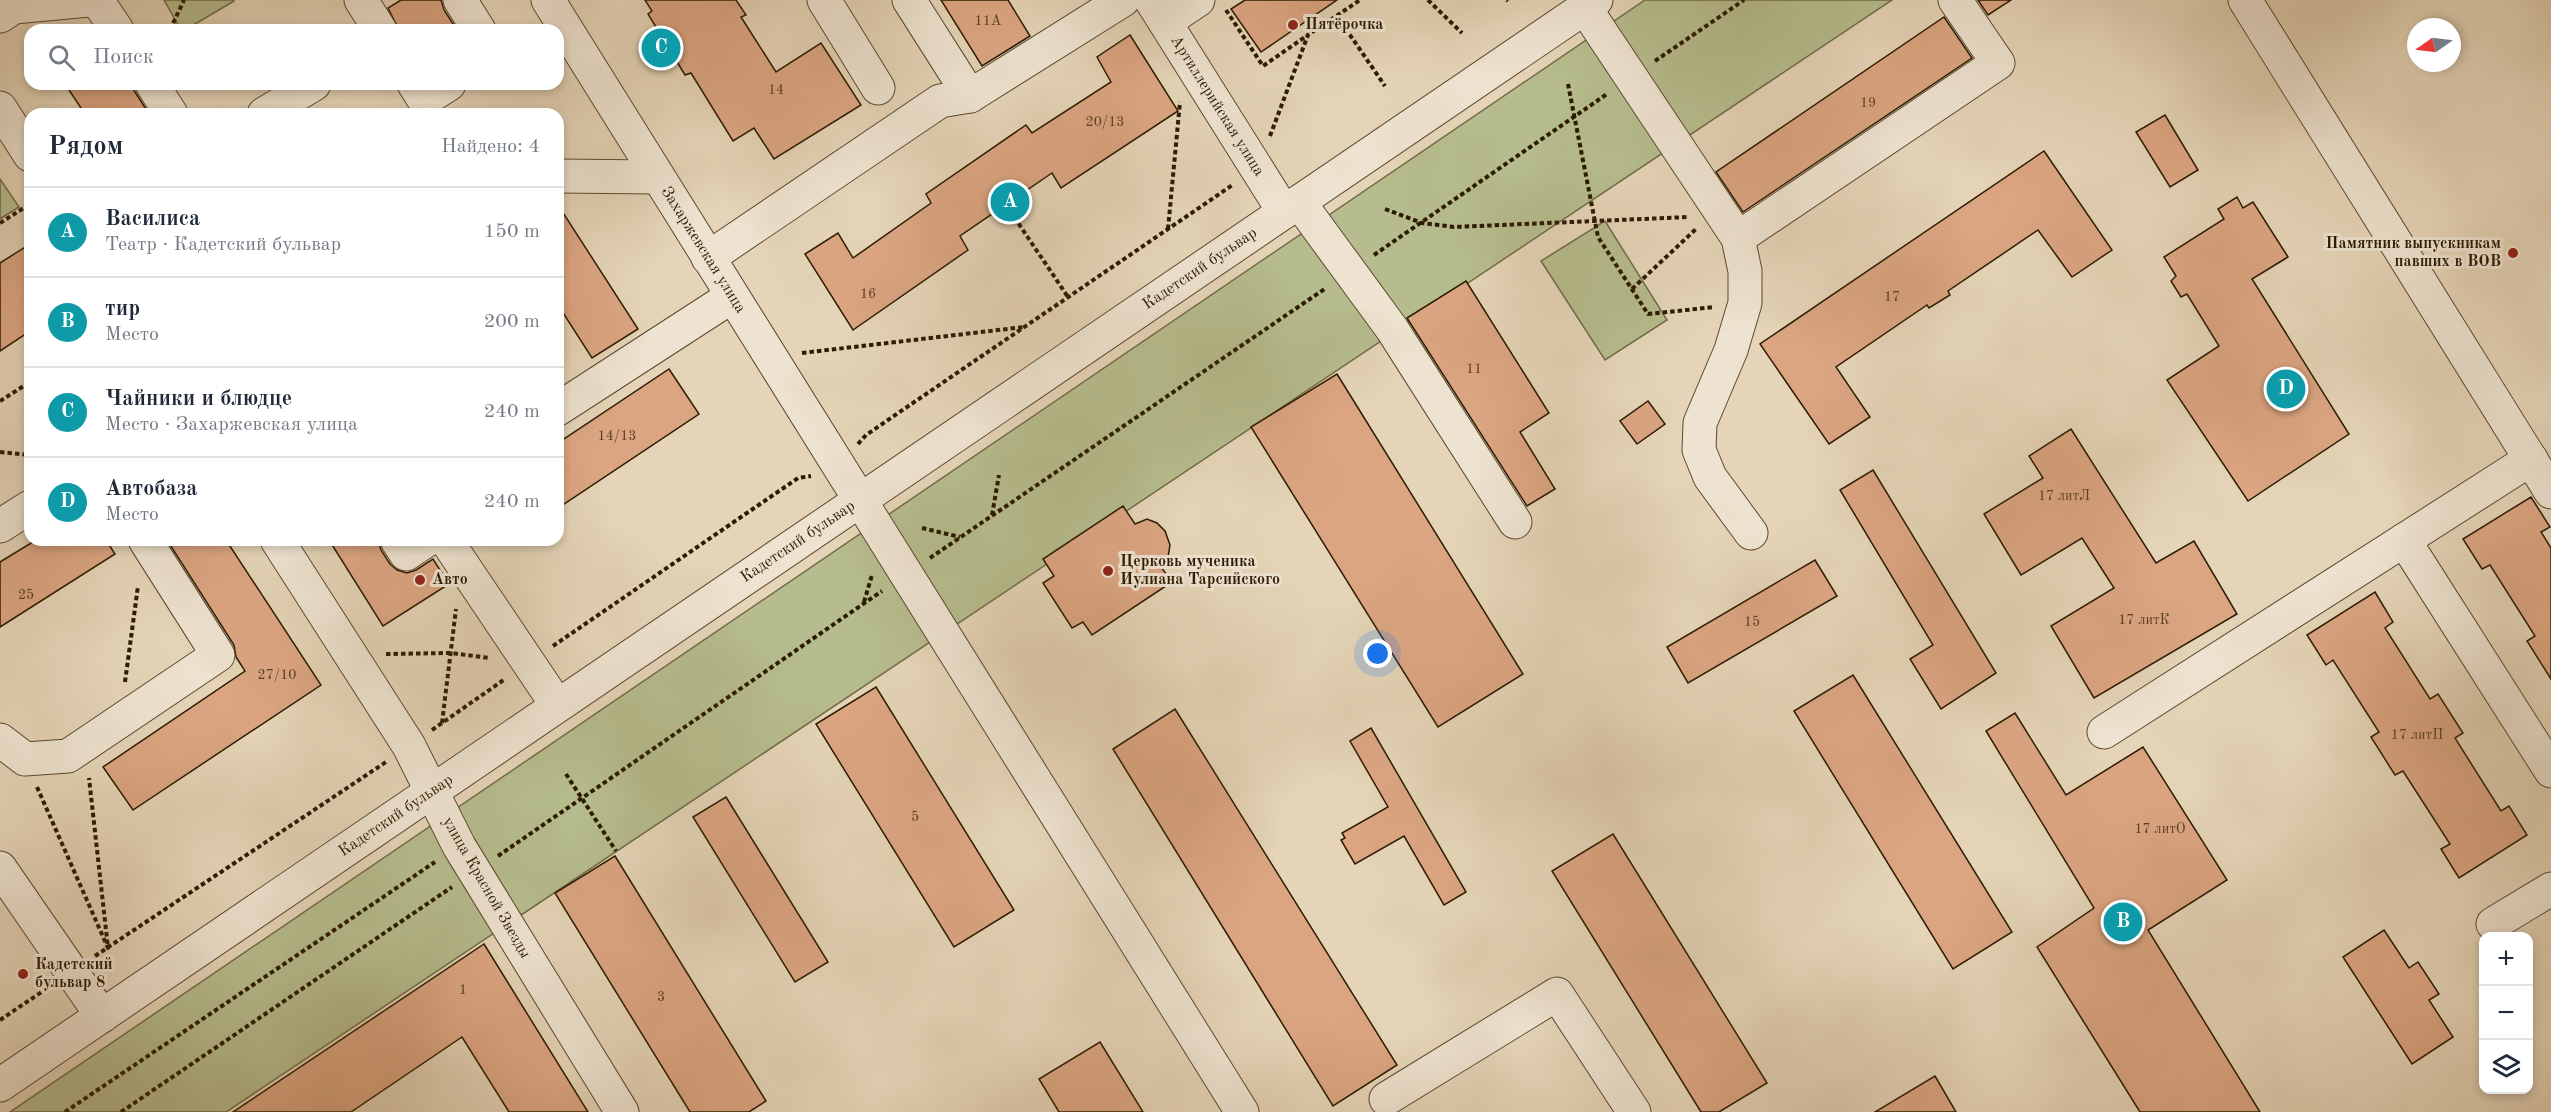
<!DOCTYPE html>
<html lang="ru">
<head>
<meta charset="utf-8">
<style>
	body { margin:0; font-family:"Old Standard TT",serif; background:#f2f2f3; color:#1f2937 }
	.controls { position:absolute; right:18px; bottom:18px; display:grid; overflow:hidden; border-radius:12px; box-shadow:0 3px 9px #0003 }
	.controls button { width:54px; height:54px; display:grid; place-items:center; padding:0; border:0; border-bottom:2px solid #e0e1e3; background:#fff; color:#1f2937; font:30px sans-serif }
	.compass { position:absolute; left:2407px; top:18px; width:54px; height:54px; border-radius:50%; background:#fff; box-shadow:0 3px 9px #0003; rotate:256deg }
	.you { position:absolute; left:1378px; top:654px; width:21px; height:21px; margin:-15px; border:4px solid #fff; border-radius:50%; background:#1a73e8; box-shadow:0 0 0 9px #1a73e833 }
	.badge { display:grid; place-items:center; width:39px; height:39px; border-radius:50%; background:#8f2418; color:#fff; font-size:20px; font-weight:700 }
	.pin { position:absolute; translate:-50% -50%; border:3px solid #fff; box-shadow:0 2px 6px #0006 }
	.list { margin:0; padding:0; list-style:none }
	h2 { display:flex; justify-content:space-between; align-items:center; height:78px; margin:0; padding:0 24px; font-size:26px }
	h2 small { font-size:20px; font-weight:400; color:#747a83 }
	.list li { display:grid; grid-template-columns:39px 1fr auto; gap:18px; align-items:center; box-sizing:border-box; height:90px; padding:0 24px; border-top:2px solid #e0e1e3 }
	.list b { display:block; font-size:22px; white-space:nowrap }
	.list p { margin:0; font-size:20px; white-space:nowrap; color:#747a83 }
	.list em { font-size:20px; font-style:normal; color:#747a83 }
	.icon { flex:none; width:33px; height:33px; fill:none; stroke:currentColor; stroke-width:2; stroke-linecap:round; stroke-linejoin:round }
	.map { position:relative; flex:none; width:2551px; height:1112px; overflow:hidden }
	.search { position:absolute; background:#fff; box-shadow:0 3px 9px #0003; left:24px; top:24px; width:540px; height:66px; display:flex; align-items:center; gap:15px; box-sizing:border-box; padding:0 21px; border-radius:18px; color:#747a83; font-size:22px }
	.panel { position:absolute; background:#fff; box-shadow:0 3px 9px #0003; left:24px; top:108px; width:540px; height:438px; border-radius:18px }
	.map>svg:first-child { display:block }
	.green { fill:#b6bc8d; stroke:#716c48; stroke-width:1.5 }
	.building { fill:#dba581; stroke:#2c1b02; stroke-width:1.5 }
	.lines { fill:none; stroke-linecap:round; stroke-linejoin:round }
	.minor-casing { stroke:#5a492f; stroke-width:35 }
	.path { stroke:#2c1b02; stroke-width:4; stroke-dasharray:4.5 3; stroke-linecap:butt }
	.minor { stroke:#eee3d0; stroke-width:33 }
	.poi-dot { fill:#8f2418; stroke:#eee3d0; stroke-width:2 }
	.labels { text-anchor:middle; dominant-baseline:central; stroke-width:6; stroke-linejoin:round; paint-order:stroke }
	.number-label { font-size:14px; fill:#583e22 }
	.poi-label { font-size:16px; font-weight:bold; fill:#2c1b02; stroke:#eee3d0; text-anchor:start }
	.street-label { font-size:16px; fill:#2c1b02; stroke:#eee3d0 }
</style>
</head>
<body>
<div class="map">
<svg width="2551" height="1112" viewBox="0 0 2551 1112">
	<rect width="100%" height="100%" fill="#e5d4b7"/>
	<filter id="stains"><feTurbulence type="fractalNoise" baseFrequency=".00333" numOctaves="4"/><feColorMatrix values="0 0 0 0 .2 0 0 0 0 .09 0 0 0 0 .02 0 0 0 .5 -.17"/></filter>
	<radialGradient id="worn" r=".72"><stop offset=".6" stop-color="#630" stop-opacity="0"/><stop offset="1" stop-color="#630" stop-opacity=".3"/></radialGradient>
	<g class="green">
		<path d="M 164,0 L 234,0 L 234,1 L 185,30 L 181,30 Z"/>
		<path d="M 1645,0 L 1892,0 L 226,1112 L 10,1112 Z"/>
		<path d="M 0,179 L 19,207 L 0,219 Z"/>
		<path d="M 1605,221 L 1667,320 L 1605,360 L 1541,261 Z"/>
	</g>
	<g class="building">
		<path d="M 401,0 L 441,0 L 444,10 L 457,30 L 399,30 L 388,8 Z"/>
		<path d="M 645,0 L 736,0 L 746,15 L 741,17 L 776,72 L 821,43 L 861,105 L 774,159 L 754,128 L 733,141 L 691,73 L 685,75 L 648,14 L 652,11 Z"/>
		<path d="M 941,0 L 1008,0 L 1030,36 L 982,66 Z"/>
		<path d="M 1245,0 L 1337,0 L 1261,52 L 1231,9 Z"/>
		<path d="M 1978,0 L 2011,0 L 1988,15 Z"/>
		<path d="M 1944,17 L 1972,58 L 1743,212 L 1716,172 Z"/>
		<path d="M 1130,35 L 1178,111 L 1061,188 L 1052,173 L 960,236 L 968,250 L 853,330 L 805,254 L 838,233 L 853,258 L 931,203 L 926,194 L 1026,125 L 1032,133 L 1111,82 L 1097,57 Z"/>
		<path d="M 65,84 L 130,84 L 149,114 L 85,114 Z"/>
		<path d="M 2165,115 L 2198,170 L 2170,187 L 2136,132 Z"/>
		<path d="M 2044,151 L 2112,250 L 2072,277 L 2038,230 L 1948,291 L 1950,295 L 1929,308 L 1927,305 L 1836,367 L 1870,417 L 1829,444 L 1760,344 Z"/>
		<path d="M 2237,197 L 2243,208 L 2253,202 L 2288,257 L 2252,279 L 2349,434 L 2248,501 L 2167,380 L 2219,346 L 2187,294 L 2181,297 L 2171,281 L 2176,276 L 2164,257 L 2224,219 L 2218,209 Z"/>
		<path d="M 558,205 L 638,329 L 592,358 L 558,305 Z"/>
		<path d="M 30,244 L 30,331 L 0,351 L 0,263 Z"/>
		<path d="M 1466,281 L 1549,413 L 1520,432 L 1555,489 L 1527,506 L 1407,318 Z"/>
		<path d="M 669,369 L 699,414 L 558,508 L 558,443 Z"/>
		<path d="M 1337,374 L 1523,674 L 1438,727 L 1251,427 Z"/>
		<path d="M 1648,401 L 1665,424 L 1637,444 L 1620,421 Z"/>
		<path d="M 2071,429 L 2156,563 L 2194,541 L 2237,614 L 2094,698 L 2051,626 L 2114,588 L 2082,538 L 2021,575 L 1984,514 L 2043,478 L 2029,456 Z"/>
		<path d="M 1873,470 L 1996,673 L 1941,709 L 1910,659 L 1933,645 L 1840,490 Z"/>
		<path d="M 2531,497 L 2550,527 L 2541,532 L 2551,548 L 2551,679 L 2527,641 L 2535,636 L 2490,565 L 2482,569 L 2463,539 Z"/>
		<path d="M 1123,506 L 1135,524 L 1147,519 L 1157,523 L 1165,531 L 1170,545 L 1168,557 L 1161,567 L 1172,582 L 1092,635 L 1083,622 L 1072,628 L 1043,583 L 1054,576 L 1043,559 Z"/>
		<path d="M 36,540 L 106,540 L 115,554 L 0,627 L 0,562 Z"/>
		<path d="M 167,540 L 226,540 L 321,685 L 133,810 L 103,767 L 245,671 L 236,657 L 234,645 Z"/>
		<path d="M 329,540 L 378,540 L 381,550 L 390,564 L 397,570 L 407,573 L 416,570 L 433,559 L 449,584 L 383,626 Z"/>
		<path d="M 1815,560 L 1837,596 L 1688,683 L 1667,647 Z"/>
		<path d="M 2375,592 L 2393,622 L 2385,628 L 2430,699 L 2438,694 L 2463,733 L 2455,738 L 2501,811 L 2509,806 L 2527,835 L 2459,878 L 2441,849 L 2450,844 L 2403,771 L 2395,775 L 2371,737 L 2379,732 L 2333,660 L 2326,665 L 2307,635 Z"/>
		<path d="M 1853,675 L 2012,932 L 1953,969 L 1794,711 Z"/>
		<path d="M 876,687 L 1014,910 L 954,947 L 816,724 Z"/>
		<path d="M 1175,709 L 1397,1065 L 1333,1106 L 1113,749 Z"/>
		<path d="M 2015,713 L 2066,795 L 2143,747 L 2227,880 L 2148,930 L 2260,1112 L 2140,1112 L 2037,947 L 2094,908 L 1986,731 Z"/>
		<path d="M 1371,728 L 1466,892 L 1444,905 L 1404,836 L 1355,864 L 1341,840 L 1345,838 L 1342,833 L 1388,807 L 1350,741 Z"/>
		<path d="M 726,797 L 828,962 L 795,982 L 693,817 Z"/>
		<path d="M 1613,834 L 1767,1083 L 1719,1112 L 1701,1112 L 1552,871 Z"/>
		<path d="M 615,856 L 766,1101 L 749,1112 L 690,1112 L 555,893 Z"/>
		<path d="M 2384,930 L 2409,968 L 2418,962 L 2439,994 L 2429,1000 L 2453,1037 L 2412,1064 L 2343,957 Z"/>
		<path d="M 484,944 L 588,1112 L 509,1112 L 462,1037 L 351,1112 L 233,1112 Z"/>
		<path d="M 1100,1042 L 1143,1112 L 1059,1112 L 1039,1079 Z"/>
		<path d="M 1935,1076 L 1956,1112 L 1875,1112 Z"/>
	</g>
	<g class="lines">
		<defs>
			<g id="minor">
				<path d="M 97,0 L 117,30"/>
				<path d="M 361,0 L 380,30"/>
				<path d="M 460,0 L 479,30"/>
				<path d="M 548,0 L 1242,1112"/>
				<path d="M 824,0 L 878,88"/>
				<path d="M 909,0 L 970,96"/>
				<path d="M 1151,0 L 1284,212"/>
				<path d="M 2245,0 L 2551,492"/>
				<path d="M 1585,8 L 1738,238 L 1745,271 L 1745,303 L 1731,350 L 1700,423 L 1699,450 L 1710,477 L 1751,533"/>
				<path d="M 0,16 L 14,7 L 89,0"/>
				<path d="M 1165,22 L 1198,0"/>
				<path d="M 152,84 L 171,114"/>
				<path d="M 414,84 L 424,100 L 449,84"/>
				<path d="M 0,108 L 30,155"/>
				<path d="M 264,114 L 314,84"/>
				<path d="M 558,176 L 657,177"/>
				<path d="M 1299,202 L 1392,329 L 1515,522"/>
				<path d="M 1738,238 L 1998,63 L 1955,0"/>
				<path d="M 708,258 L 940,101 L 970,96 L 1123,0"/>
				<path d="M 558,409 L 731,297"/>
				<path d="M 0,526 L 30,507"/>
				<path d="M 277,540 L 409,746 L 459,846 L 622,1112"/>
				<path d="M 397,540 L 406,554 L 427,540"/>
				<path d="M 446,540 L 557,705"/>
				<path d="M 2404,540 L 2551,771"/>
				<path d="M 2104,732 L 2531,459"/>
				<path d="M 0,740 L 25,759 L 68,756 L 218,655 L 145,540"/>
				<path d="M 0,868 L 102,1016"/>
				<path d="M 2493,924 L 2551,889"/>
				<path d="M 0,1085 L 1596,0"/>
				<path d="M 1386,1099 L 1557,994 L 1634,1112"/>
			</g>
		</defs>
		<use href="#minor" class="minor-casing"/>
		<g class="path">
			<path d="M 1428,0 L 1462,33"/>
			<path d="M 1507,0 L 1508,1"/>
			<path d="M 1226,10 L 1263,66 L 1308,35"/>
			<path d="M 1337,16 L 1385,86"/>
			<path d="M 170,30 L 184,0"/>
			<path d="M 1655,61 L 1744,0"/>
			<path d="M 1568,84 L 1598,237 L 1648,314 L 1715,307"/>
			<path d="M 1270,136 L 1308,35 L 1360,0"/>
			<path d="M 1006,205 L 1068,297"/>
			<path d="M 1385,209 L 1422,223 L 1454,227 L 1689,217"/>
			<path d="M 0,223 L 30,204"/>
			<path d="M 1168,229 L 1180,102"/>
			<path d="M 1374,255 L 1607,94"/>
			<path d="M 1632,289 L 1696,229"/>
			<path d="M 802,353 L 1024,327"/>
			<path d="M 0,401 L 30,382"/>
			<path d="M 858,444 L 866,435 L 1234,184"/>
			<path d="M 0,452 L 30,455"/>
			<path d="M 992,515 L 999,475"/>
			<path d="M 922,528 L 960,537"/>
			<path d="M 930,558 L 1326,288"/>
			<path d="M 864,602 L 872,575"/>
			<path d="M 553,646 L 798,478 L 811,476"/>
			<path d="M 386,654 L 451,653 L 489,658"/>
			<path d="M 125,682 L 138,586"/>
			<path d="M 442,723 L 456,609"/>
			<path d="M 432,730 L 505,679"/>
			<path d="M 566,774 L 616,851"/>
			<path d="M 37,787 L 108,948 L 89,778"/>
			<path d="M 498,856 L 882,591"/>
			<path d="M 95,956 L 386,762"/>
			<path d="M 0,1020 L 49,987"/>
			<path d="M 65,1112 L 435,862"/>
			<path d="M 121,1112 L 452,887"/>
		</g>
		<use href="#minor" class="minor"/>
	</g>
	<g class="poi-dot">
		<circle cx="1293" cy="25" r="6"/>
		<circle cx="2513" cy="253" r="6"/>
		<circle cx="1108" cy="571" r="6"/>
		<circle cx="420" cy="580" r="6"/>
		<circle cx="23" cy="974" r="6"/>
	</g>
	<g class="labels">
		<g class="number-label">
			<text x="988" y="21">11А</text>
			<text x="776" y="90">14</text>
			<text x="1868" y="103">19</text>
			<text x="1105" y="122">20/13</text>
			<text x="868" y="294">16</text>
			<text x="1892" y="297">17</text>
			<text x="1474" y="369">11</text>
			<text x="617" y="436">14/13</text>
			<text x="2064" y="496">17 литЛ</text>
			<text x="26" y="595">25</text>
			<text x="2144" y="620">17 литК</text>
			<text x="1752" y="622">15</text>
			<text x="277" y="675">27/10</text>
			<text x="2417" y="735">17 литП</text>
			<text x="915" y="817">5</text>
			<text x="2160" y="829">17 литО</text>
			<text x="463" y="990">1</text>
			<text x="661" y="997">3</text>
		</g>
		<g class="poi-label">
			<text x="1305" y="25">Пятёрочка</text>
			<text x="2501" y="244" text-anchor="end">Памятник выпускникам<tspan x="2501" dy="18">павших в ВОВ</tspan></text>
			<text x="1120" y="562">Церковь мученика<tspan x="1120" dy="18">Иулиана Тарсийского</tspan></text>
			<text x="432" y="580">Авто</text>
			<text x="35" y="965">Кадетский<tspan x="35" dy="18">бульвар 8</tspan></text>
		</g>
		<g class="street-label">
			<text transform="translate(1217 106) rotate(58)">Артиллерийская улица</text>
			<text transform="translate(703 250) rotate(58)">Захаржевская улица</text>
			<text transform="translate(1200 269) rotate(-34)">Кадетский бульвар</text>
			<text transform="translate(798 542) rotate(-34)">Кадетский бульвар</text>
			<text transform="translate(396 816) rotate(-34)">Кадетский бульвар</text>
			<text transform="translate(486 888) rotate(60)">улица Красной Звезды</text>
		</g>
	</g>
	<rect width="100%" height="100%" filter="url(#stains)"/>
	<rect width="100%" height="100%" fill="url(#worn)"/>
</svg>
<div class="controls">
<button>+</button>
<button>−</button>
<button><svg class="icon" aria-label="layers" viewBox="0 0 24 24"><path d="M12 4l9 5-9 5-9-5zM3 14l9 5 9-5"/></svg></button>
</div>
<svg class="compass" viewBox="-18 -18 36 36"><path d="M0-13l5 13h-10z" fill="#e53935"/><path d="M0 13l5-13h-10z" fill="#747a83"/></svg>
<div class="you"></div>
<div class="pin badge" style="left:1010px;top:202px;background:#0f9aa8">A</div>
<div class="pin badge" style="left:2123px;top:922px;background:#0f9aa8">B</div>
<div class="pin badge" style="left:661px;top:48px;background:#0f9aa8">C</div>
<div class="pin badge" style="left:2286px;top:389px;background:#0f9aa8">D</div>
<div class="search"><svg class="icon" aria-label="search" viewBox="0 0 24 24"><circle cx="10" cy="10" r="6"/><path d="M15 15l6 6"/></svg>Поиск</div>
<section class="panel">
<h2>Рядом<small>Найдено: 4</small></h2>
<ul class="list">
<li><span class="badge" style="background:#0f9aa8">A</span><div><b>Василиса</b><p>Театр · Кадетский бульвар</p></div><em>150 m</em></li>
<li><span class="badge" style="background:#0f9aa8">B</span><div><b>тир</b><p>Место</p></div><em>200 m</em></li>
<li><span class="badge" style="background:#0f9aa8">C</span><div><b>Чайники и блюдце</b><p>Место · Захаржевская улица</p></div><em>240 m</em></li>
<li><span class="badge" style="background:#0f9aa8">D</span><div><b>Автобаза</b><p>Место</p></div><em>240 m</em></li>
</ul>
</section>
</div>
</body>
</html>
